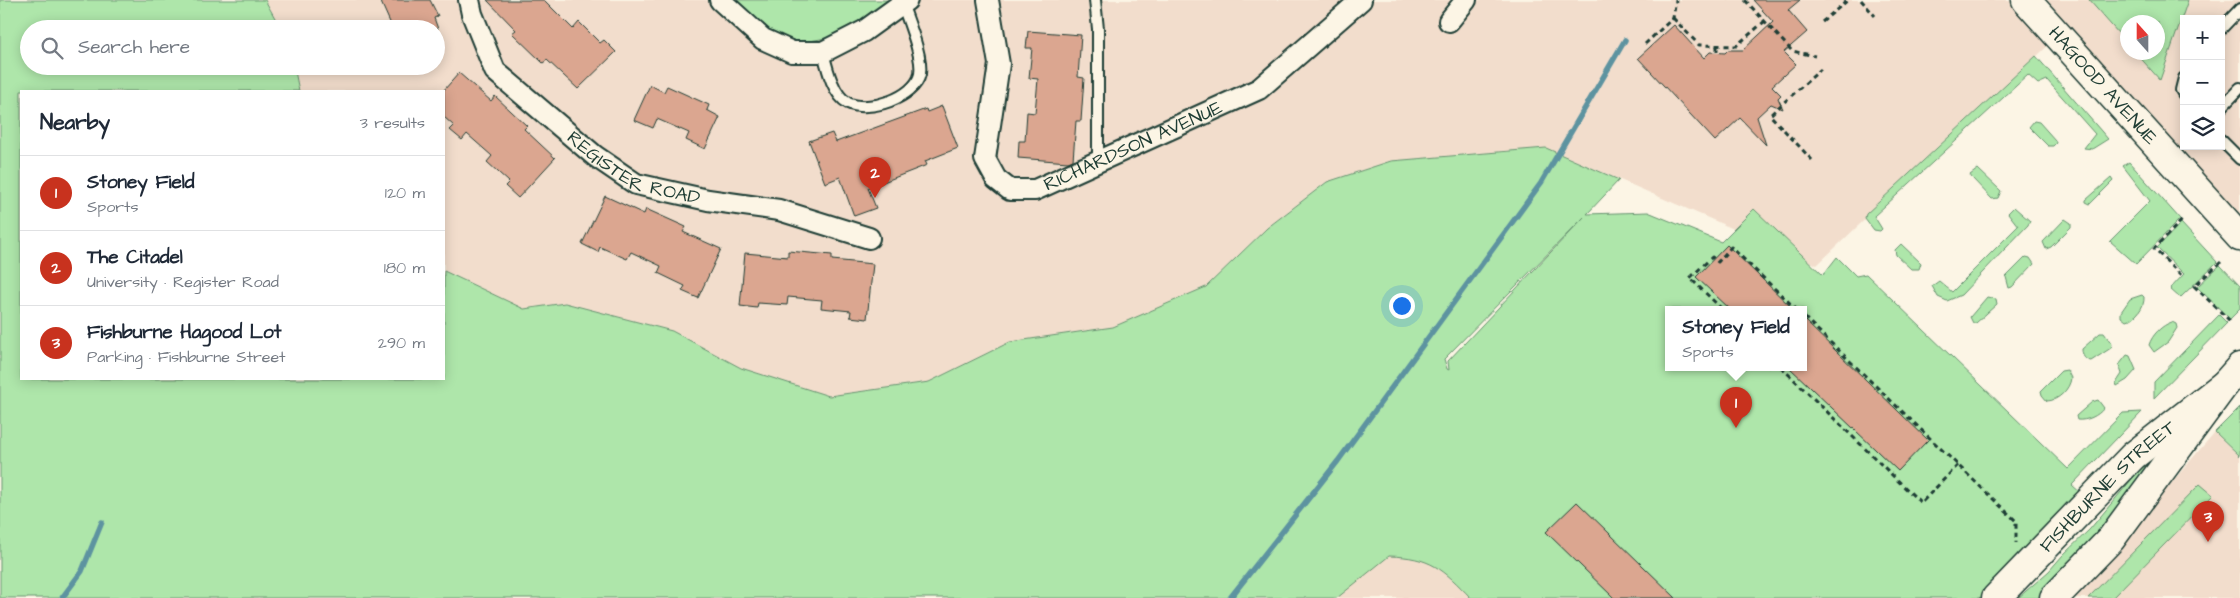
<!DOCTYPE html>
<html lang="en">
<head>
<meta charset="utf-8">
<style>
	body { margin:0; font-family:"Architects Daughter",sans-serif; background:#f2f2f3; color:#1f2937 }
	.controls { position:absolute; right:15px; top:15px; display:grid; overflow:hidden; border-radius:0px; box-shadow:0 2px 12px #0003 }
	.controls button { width:45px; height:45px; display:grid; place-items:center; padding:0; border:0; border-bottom:1px solid #e0e1e3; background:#fff; color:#1f2937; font:25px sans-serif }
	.compass { position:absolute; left:2120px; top:15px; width:45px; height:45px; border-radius:50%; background:#fff; box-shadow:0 2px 12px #0003; rotate:339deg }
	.you { position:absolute; left:1401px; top:305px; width:18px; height:18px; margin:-12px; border:4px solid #fff; border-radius:50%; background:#1a73e8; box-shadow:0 0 0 8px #1a73e833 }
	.badge { display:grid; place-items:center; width:32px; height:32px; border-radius:50%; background:#c8321e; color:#fff; font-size:16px; font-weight:700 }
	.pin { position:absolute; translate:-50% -41px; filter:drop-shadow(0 1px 2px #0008) }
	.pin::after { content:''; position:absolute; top:26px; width:18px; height:15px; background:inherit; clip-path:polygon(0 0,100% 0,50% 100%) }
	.popup { position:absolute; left:1665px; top:306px; width:142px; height:65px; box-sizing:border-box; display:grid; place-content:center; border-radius:0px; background:#fff; filter:drop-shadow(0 1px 4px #0005); font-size:16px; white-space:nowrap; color:#747a83 }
	.popup b { font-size:19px; color:#1f2937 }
	.popup::after { content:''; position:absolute; left:50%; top:100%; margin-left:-10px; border:10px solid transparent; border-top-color:#fff }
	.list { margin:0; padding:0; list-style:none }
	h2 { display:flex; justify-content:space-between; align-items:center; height:65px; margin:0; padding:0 20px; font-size:21px }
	h2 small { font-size:16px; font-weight:400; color:#747a83 }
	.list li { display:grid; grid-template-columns:32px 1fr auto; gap:15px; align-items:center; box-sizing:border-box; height:75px; padding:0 20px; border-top:1px solid #e0e1e3 }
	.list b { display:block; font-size:19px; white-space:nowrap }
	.list p { margin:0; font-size:16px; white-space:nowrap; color:#747a83 }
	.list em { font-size:16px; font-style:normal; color:#747a83 }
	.icon { flex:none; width:28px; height:28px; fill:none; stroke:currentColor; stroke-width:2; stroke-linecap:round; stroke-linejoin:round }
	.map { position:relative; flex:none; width:2240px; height:598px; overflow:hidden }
	.search { position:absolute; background:#fff; box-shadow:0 2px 12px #0003; left:20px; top:20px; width:425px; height:55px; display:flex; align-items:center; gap:12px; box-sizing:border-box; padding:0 18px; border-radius:28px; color:#747a83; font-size:19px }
	.panel { position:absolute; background:#fff; box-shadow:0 2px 12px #0003; left:20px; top:90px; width:425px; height:290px; border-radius:0px }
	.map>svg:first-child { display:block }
	.built { fill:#f2ddcc; fill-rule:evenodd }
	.green { fill:#aee6aa; stroke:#66926f; fill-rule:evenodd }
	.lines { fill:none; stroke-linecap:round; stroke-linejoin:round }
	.stream { stroke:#5d93a0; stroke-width:5.5 }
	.building { fill:#dba690; stroke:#1f3d34 }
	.lane-casing { stroke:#1f3d34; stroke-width:14 }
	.street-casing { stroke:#1f3d34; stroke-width:24 }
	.secondary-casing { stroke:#1f3d34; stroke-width:31 }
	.path { stroke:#1f3d34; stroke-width:3; stroke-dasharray:5 4; stroke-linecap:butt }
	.lane { stroke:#fcf5e5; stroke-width:10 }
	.street { stroke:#fcf5e5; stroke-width:20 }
	.secondary { stroke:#fcf5e5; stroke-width:28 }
	.labels { text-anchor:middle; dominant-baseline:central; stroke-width:4; stroke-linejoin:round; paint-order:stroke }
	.street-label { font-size:19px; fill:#1f3d34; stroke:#fcf5e5 }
</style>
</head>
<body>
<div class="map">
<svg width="2240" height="598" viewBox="0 0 2240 598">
	<rect width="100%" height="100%" fill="#fcf5e5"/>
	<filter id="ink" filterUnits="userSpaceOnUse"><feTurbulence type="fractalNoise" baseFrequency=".02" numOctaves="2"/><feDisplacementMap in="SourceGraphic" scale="10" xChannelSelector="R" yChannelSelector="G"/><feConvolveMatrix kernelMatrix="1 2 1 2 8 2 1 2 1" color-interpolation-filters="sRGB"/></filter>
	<g filter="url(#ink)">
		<g class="built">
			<path d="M 265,0 L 2240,0 L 2240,214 L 2147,134 L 2058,36 L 1817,265 L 1546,148 L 1391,161 L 1327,182 L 1267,228 L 1206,287 L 1113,327 L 1010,342 L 929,382 L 829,396 L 741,368 L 672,331 L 565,303 L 524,309 L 444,271 L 444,91 L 299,91 L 294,66 L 436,66 L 436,29 L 281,29 ZM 2184,19 L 2221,19 L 2221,146 L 2184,146 ZM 2128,22 L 2158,22 L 2158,52 L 2128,52 Z"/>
			<path d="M 2215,432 L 2240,456 L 2240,598 L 2067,598 L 2112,552 Z"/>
			<path d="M 1414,475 L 1544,598 L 1300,598 Z"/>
		</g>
		<g class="green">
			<path d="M 0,0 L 265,0 L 281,29 L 29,29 L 29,66 L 294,66 L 299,91 L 21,91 L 21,379 L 444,379 L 444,271 L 524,309 L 565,303 L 672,331 L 741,368 L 829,396 L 929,382 L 1010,342 L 1113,327 L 1206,287 L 1267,228 L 1327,182 L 1391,161 L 1546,148 L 1619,180 L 1587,214 L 1648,212 L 1721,242 L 1754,209 L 1823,275 L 1837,257 L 1856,276 L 1866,274 L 2068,469 L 2123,413 L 2142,412 L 2072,485 L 2082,494 L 1981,598 L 1471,598 C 1443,569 1431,557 1389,556 L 1337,598 L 0,598 ZM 1584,217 L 1448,361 L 1449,370 L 1447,369 L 1444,359 ZM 1668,309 L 1804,309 L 1804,367 L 1668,367 Z"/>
			<path d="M 728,0 L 888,0 L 877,12 L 837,36 L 804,42 L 777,38 Z"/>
			<path d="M 2089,0 L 2188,0 L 2160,80 L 2136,53 L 2158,52 L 2158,22 L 2128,22 L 2127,43 Z"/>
			<path d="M 2036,56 L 2108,139 L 2092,149 L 2084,148 L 2095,134 L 2047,80 L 2038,84 L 2028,75 L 1874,216 L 1882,229 L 1880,231 L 1874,230 L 1865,218 L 1866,214 Z"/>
			<path d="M 2034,121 L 2039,122 L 2055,140 L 2056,143 L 2053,146 L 2048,146 L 2029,127 Z"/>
			<path d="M 2129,162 L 2180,219 L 2136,264 L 2110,241 L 2150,201 L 2123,166 Z"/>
			<path d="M 1978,169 L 2001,191 L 1998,198 L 1992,199 L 1972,178 L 1970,175 Z"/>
			<path d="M 2111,178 L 2113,181 L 2090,204 L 2086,202 L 2086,200 Z"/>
			<path d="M 2014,207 L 2030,221 L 2028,225 L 1961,295 L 1947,301 L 1938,297 L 1932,286 L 1939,281 L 1952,292 L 2018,226 L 2008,213 Z"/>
			<path d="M 2065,219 L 2071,223 L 2071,227 L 2051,247 L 2046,249 L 2043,242 Z"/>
			<path d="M 2181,223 L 2217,262 L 2180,298 L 2170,289 L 2184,274 L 2157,248 Z"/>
			<path d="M 1901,244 L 1921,263 L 1919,269 L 1911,269 L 1896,255 L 1895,250 Z"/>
			<path d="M 2026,257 L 2030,258 L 2034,264 L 2012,287 L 2009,288 L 2006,277 Z"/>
			<path d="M 2220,265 L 2240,286 L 2240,309 L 2230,319 L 2197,287 Z"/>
			<path d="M 2142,295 L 2144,297 C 2145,307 2135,319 2126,321 L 2121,317 L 2121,312 L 2130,299 Z"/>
			<path d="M 1987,297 L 1996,299 L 1997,304 L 1976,323 L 1973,323 L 1970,317 Z"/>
			<path d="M 2219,315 L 2227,323 L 2154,398 L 2154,382 Z"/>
			<path d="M 2172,322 L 2176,324 L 2177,328 L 2168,342 L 2154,352 L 2149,345 C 2152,335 2162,325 2172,322 Z"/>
			<path d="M 2100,333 L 2104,333 L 2112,344 L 2111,348 L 2091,361 C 2085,360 2082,356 2082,349 Z"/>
			<path d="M 2127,355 L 2130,356 L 2136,370 L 2127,380 L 2117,386 L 2116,383 L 2122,374 L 2119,365 Z"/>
			<path d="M 2067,370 L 2071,378 C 2070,389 2058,401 2047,401 L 2042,395 L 2041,391 L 2061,371 Z"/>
			<path d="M 2098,400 L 2104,408 C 2098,416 2087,421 2077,420 L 2076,416 L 2092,402 Z"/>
			<path d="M 2240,407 L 2240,456 L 2215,432 Z"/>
			<path d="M 2149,463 L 2150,465 L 2102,532 L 2041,598 L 2018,598 L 2049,571 L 2063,555 L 2090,529 L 2142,467 Z"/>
			<path d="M 2200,484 L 2213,495 L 2112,598 L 2088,598 Z"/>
		</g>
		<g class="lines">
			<g class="stream">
				<path d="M 62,598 L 82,571 L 102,522"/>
				<path d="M 1230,598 L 1338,461 L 1541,183 L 1625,40"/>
			</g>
		</g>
		<g class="building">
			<path d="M 380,0 L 430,0 L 438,16 L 434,18 L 438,29 L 393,29 Z"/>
			<path d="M 487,0 L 544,0 L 573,29 L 579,22 L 600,43 L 604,40 L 616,52 L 578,89 L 547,60 L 543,63 L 512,33 L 516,30 Z"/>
			<path d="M 1753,0 L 1800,0 L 1788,10 L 1807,32 L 1784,52 L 1796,64 L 1772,86 L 1781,95 L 1778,98 L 1783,109 L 1771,104 L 1757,117 L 1766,145 L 1740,118 L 1715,141 L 1638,58 L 1674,25 L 1704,58 L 1710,52 L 1725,53 L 1728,50 L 1743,50 L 1773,22 Z"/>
			<path d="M 1028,31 L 1081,35 L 1078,77 L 1084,78 L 1081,121 L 1076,121 L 1073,160 L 1068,162 L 1018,158 L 1019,141 L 1025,141 L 1027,112 L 1035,113 L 1038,79 L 1029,78 L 1032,48 L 1026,48 Z"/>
			<path d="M 459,73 L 491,101 L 495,96 L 527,126 L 524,129 L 555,158 L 518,198 L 505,186 L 509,182 L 487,162 L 492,156 L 467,134 L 462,140 L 450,130 L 454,126 L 444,117 L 444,90 Z"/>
			<path d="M 650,85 L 664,92 L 667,86 L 709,105 L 707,110 L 720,117 L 705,149 L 686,140 L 689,133 L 657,119 L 653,128 L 634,120 Z"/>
			<path d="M 942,106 L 958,148 L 925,161 L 927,165 L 868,188 L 876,208 L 854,216 L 840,177 L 825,183 L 809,141 L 832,133 L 836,142 L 926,109 L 927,112 Z"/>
			<path d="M 605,196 L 644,214 L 646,209 L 686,227 L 683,232 L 721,249 L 698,298 L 682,291 L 685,286 L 658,273 L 661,266 L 631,252 L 627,259 L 600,247 L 598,252 L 582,244 Z"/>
			<path d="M 1727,245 L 1793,309 L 1730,309 L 1696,277 Z"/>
			<path d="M 788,251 L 832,255 L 832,260 L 873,264 L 867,319 L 850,317 L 851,311 L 821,308 L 822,300 L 788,297 L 787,305 L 758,303 L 757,308 L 740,306 L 745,253 L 788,257 Z"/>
			<path d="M 1804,320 L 1928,440 L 1898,471 L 1789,367 L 1804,367 Z"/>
			<path d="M 1577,502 L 1676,598 L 1614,598 L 1546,532 Z"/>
		</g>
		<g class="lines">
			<defs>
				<g id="lane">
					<path d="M 1095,0 L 1098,29 L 1098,162"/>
					<path d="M 2221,29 L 2240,9"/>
					<path d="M 823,52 C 827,68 833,95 848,103 C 868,113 915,98 920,74 C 923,56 908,21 902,3"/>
					<path d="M 2184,78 L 2181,90 L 2184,95"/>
					<path d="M 2221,108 L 2240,88"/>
					<path d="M 2221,140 L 2240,159"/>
				</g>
				<g id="street">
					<path id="s1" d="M 469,0 L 472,14 L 495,71 L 595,156 L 636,184 L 708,200 L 779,210 L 869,238"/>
					<path d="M 720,0 L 763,39 L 792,52 L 823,52 L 864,31 L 907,0"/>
					<path id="s2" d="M 988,0 L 999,64 L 985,159 L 996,179 L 1010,190 L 1035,190 L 1259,89 L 1361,0"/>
					<path d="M 1449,21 L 1466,0"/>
				</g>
				<g id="secondary">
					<path id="s3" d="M 2026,0 L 2240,237"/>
					<path id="s4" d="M 1996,598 L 2133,456 L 2225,384"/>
					<path d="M 2054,598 L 2111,539 L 2225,384 L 2240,367"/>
				</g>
			</defs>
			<use href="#lane" class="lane-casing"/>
			<use href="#street" class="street-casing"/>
			<use href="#secondary" class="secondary-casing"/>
			<g class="path">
				<path d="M 1745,0 L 1792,51 L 1815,56"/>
				<path d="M 1861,0 L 1875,16"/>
				<path d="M 1673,18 L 1699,45 L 1736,46 L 1765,21"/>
				<path d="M 1822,22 L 1848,0"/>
				<path d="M 1645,44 L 1673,18 L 1676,0"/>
				<path d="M 1717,46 L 1717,53"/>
				<path d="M 1812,160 L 1770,115 L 1821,69"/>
				<path d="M 2221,262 L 2194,286 L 2231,322"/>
				<path d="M 2181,275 L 2154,249 L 2183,219"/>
				<path d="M 1722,309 L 1690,278 L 1712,257 L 1718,262 L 1731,247 L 1796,309"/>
				<path d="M 1804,317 L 2016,521 L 2016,543"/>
				<path d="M 1781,367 L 1921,503 L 1958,465"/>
			</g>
			<use href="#lane" class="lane"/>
			<use href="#street" class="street"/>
			<use href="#secondary" class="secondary"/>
		</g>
	</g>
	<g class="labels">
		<g class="street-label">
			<text stroke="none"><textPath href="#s3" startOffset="115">HAGOOD AVENUE</textPath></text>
			<text stroke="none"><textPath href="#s2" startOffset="334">RICHARDSON AVENUE</textPath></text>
			<text stroke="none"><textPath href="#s1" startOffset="248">REGISTER ROAD</textPath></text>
			<text stroke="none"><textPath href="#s4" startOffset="158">FISHBURNE STREET</textPath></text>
		</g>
	</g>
</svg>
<div class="controls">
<button>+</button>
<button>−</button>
<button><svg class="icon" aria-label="layers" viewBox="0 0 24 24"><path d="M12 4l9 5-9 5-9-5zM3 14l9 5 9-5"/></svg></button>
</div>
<svg class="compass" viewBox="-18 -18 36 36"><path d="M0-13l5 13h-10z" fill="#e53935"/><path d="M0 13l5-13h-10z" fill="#747a83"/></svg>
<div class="you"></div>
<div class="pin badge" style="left:1736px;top:428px">1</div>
<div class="popup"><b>Stoney Field</b>Sports</div>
<div class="pin badge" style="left:875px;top:198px">2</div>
<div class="pin badge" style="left:2208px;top:542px">3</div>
<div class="search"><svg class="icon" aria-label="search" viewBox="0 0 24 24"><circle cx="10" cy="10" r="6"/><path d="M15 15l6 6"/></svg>Search here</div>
<section class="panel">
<h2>Nearby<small>3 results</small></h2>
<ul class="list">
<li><span class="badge">1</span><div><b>Stoney Field</b><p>Sports</p></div><em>120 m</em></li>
<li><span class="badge">2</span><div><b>The Citadel</b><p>University · Register Road</p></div><em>180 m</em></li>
<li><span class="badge">3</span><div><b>Fishburne Hagood Lot</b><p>Parking · Fishburne Street</p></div><em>290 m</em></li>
</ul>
</section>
</div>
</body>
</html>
